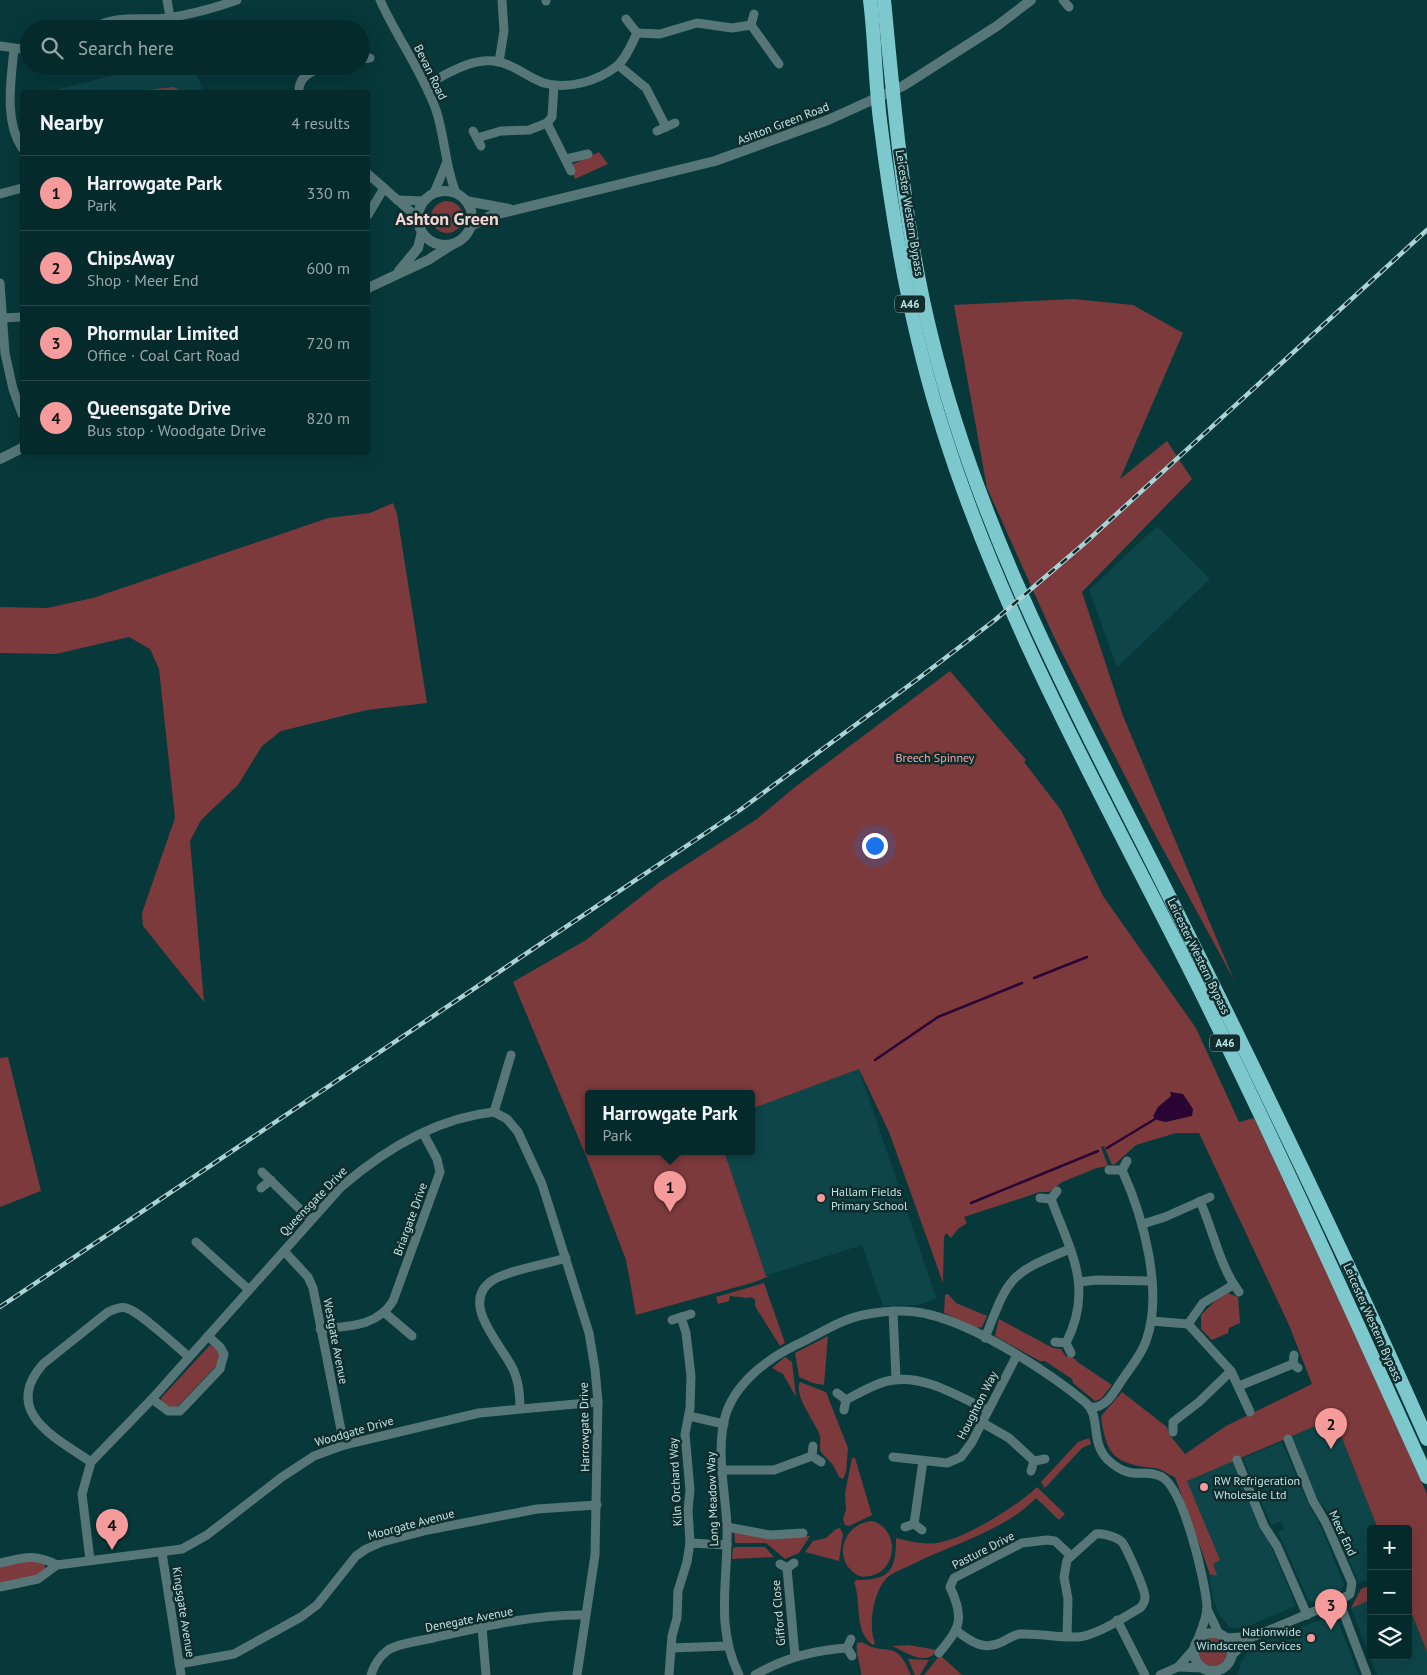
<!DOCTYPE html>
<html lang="en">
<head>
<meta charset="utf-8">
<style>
	body { margin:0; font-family:"PT Sans",sans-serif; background:#133638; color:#f1f3f6 }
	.controls { position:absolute; right:15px; bottom:15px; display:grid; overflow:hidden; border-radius:5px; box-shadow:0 5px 20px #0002 }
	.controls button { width:45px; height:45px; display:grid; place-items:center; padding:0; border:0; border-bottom:1px solid #264648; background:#052a2c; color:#f1f3f6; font:25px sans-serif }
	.you { position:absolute; left:874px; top:845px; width:18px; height:18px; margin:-12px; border:4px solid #fff; border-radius:50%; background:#1a73e8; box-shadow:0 0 0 8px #1a73e833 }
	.badge { display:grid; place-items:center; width:32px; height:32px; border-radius:50%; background:#f59b9b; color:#111; font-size:16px; font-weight:700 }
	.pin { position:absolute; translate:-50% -41px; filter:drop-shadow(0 1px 2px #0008) }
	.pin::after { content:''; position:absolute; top:26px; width:18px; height:15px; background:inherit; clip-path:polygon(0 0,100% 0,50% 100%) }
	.popup { position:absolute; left:585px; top:1090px; width:170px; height:65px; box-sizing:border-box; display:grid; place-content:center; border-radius:5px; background:#052a2c; filter:drop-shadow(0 1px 4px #0005); font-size:16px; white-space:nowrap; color:#97a7a9 }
	.popup b { font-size:19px; color:#f1f3f6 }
	.popup::after { content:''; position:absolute; left:50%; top:100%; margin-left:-10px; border:10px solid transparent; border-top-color:#052a2c }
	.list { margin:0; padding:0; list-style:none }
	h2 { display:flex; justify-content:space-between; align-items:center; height:65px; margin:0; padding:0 20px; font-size:21px }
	h2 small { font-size:16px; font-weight:400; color:#97a7a9 }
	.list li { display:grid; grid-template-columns:32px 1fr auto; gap:15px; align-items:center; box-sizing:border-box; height:75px; padding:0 20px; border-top:1px solid #264648 }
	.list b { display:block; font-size:19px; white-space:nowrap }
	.list p { margin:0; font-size:16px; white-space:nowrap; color:#97a7a9 }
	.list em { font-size:16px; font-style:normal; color:#97a7a9 }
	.icon { flex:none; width:28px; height:28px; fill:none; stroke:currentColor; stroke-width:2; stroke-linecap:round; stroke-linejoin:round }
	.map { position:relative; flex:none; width:1427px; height:1675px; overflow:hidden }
	.search { position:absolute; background:#052a2c; box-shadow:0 5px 20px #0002; left:20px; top:20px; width:350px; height:55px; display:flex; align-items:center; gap:12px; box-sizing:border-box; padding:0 18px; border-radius:28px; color:#97a7a9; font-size:19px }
	.panel { position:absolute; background:#052a2c; box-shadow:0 5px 20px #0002; left:20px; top:90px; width:350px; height:365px; border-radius:5px }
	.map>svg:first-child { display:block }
	.built { fill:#0d4548 }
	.green { fill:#7c3a3c }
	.water { fill:#2a0433 }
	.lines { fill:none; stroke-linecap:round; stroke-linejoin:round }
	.stream { stroke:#2a0433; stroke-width:2.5 }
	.minor { stroke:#567678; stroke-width:9 }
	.tertiary { stroke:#567678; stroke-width:10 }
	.trunk { stroke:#7dc8cc; stroke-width:14 }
	.rail-casing { stroke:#abd3d5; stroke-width:4.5 }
	.rail { stroke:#112c2d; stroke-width:2.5; stroke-dasharray:8; stroke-linecap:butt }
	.poi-dot { fill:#f59b9b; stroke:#112c2d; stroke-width:2 }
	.labels { text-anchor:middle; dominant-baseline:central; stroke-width:5; stroke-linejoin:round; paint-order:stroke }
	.shield { fill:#112c2d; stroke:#89adae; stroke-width:1 }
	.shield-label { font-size:11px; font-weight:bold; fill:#bde4e6 }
	.street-label { font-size:12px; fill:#bde4e6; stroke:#112c2d }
	.park-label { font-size:12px; fill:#f8a5a5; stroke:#112c2d }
	.poi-label { font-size:12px; fill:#bde4e6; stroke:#112c2d; text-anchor:start }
	.district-label { font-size:18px; font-weight:bold; fill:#f7d3d2; stroke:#112c2d }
</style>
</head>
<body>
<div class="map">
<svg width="1427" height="1675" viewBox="0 0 1427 1675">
	<rect width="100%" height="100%" fill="#07383a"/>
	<g class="built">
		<path d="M 151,66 L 194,66 L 203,92 L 46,92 Z"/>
		<path d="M 1157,526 L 1210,579 L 1117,667 L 1089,590 Z"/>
		<path d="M 859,1069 L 936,1298 L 919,1305 L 883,1306 L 862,1245 L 766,1276 L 724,1151 L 751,1151 L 751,1109 Z"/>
		<path d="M 1334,1418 L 1378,1529 L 1371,1529 L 1371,1585 L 1369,1586 L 1366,1580 L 1359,1583 L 1330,1516 L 1314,1493 L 1291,1436 Z"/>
		<path d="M 1282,1442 L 1307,1501 L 1323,1531 L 1344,1585 L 1340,1592 L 1315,1603 L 1308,1600 L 1278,1532 L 1284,1529 L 1282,1521 L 1271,1525 L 1243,1458 Z"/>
		<path d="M 1231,1452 L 1262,1533 L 1268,1539 L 1296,1606 L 1241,1629 L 1229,1627 L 1220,1616 L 1213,1599 L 1207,1563 L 1183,1493 L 1173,1475 Z"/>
		<path d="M 1371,1600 L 1371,1656 L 1408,1656 L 1408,1604 L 1427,1652 L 1427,1675 L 1377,1675 L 1351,1608 Z"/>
		<path d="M 1335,1614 L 1359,1675 L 1237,1675 L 1241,1663 L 1247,1653 L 1263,1642 L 1276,1636 L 1280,1643 L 1294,1638 L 1293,1630 Z"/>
	</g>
	<g class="green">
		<path d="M 173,87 L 184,92 L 131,92 Z"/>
		<path d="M 599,152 L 608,164 L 575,179 L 569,166 Z"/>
		<circle cx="447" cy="217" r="16"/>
		<path d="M 1073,299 L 1133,305 L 1183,333 L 1120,479 L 1167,441 L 1192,479 L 1082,592 L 1123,716 L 1234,980 L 1152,829 L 1054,637 L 987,488 L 954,305 Z"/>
		<path d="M 393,503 L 397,514 L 427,703 L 367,710 L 281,731 L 262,746 L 238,785 L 201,820 L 190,841 L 204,1002 L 143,926 L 142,913 L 175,818 L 159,669 L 150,649 L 129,637 L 56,654 L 0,653 L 0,607 L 47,608 L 93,598 L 328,518 L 370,513 Z"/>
		<path d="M 950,671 L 1026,760 L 1024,762 L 1061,810 L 1103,896 L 1196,1028 L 1239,1122 L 1254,1118 L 1345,1310 L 1427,1494 L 1427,1652 L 1408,1604 L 1408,1529 L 1378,1529 L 1334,1418 L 1187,1481 L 1220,1560 L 1213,1564 L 1217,1576 L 1210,1574 L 1175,1477 C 1168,1475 1163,1469 1154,1468 C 1115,1464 1106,1456 1101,1416 L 1122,1392 L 1167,1427 L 1169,1434 L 1185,1454 L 1226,1426 L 1312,1384 L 1289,1325 L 1199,1133 L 1176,1133 L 1136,1145 L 1115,1164 L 1112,1165 L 1104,1146 L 1101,1147 L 1108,1166 L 1097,1168 L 1062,1182 L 1049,1192 L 1040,1192 L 964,1217 L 967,1223 L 958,1229 L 951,1238 L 946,1233 L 944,1237 L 943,1283 L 889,1132 L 859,1069 L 751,1109 L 751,1093 L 589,1093 L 589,1151 L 724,1151 L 766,1276 L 769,1276 L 755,1282 L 636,1315 L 626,1260 L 589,1163 L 513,982 L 586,940 L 661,881 L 757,819 L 795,787 Z"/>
		<path d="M 8,1057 L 41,1191 L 0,1207 L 0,1058 Z"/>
		<path d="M 764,1283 L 785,1343 L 780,1346 L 755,1306 L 755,1299 L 750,1297 L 748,1298 L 730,1296 L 729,1301 L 718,1304 L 716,1297 Z"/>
		<path d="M 1228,1293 L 1238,1297 L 1240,1323 L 1229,1328 L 1228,1333 L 1212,1340 L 1201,1329 L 1201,1315 L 1215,1301 Z"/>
		<path d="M 948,1294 L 956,1303 L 987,1316 L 982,1327 L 977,1328 L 944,1313 L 945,1295 Z"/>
		<path d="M 999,1319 L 1053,1348 L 1061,1349 L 1066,1357 L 1070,1355 L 1079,1363 L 1112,1385 L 1101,1399 L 1095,1401 L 1073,1383 L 1072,1379 L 1045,1361 L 1040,1361 L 995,1336 Z"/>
		<path d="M 828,1336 L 824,1385 L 813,1383 L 799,1377 L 795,1353 Z"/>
		<path d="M 210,1345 L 219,1350 L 220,1362 L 176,1408 L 171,1410 L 162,1403 L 161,1398 Z"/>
		<path d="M 785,1357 L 792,1362 L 796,1397 L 783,1374 L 772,1368 Z"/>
		<path d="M 800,1382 L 826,1392 L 848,1448 L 846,1472 L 843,1479 L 839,1477 L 833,1465 L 821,1452 C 819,1447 821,1441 820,1436 C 816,1423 793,1395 800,1382 Z"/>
		<path d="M 1089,1438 L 1091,1444 L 1082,1448 L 1045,1488 L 1041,1482 L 1078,1442 Z"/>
		<path d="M 852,1458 L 855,1458 L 872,1515 L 849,1526 L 845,1525 L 843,1519 L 846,1509 L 845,1493 Z"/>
		<path d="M 1037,1487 L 1065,1514 L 1059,1520 L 1036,1498 C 1006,1530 950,1545 911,1565 C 903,1569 890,1573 885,1580 C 873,1594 868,1627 875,1643 L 873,1645 C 853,1631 862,1602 854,1582 L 856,1580 C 890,1580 896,1571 896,1538 C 909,1541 924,1545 937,1543 C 964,1539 1018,1506 1037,1487 Z"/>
		<path d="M 873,1521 C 905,1533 894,1582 859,1576 C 831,1561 842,1523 873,1521 Z"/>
		<path d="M 840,1528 L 843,1534 L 839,1561 L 805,1552 L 813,1541 L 826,1538 L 836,1529 Z"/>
		<path d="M 734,1531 L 777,1537 L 810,1536 L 799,1553 L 785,1559 L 766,1543 L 735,1543 Z"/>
		<path d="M 736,1547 L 765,1547 L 774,1557 L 732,1559 L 733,1548 Z"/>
		<path d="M 34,1558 L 43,1561 L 46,1570 L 43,1574 L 0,1585 L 0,1565 Z"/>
		<path d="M 1371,1585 L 1371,1600 L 1351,1608 L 1361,1589 Z"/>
		<circle cx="1213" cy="1652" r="14"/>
		<path d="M 862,1642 C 887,1658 895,1636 911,1675 L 861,1675 C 861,1664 855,1652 857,1643 Z"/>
		<path d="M 908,1645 L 937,1650 C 927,1668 904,1651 892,1646 Z"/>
		<path d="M 940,1655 L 962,1675 L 924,1675 Z"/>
		<path d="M 908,1659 L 929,1660 L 920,1675 L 915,1675 Z"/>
	</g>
	<path class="water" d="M 1170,1092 L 1183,1094 L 1193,1109 L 1192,1116 L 1166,1122 L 1157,1120 L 1153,1116 L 1158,1107 L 1171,1096 Z"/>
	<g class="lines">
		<g class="stream">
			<path d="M 1034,978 L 1087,957"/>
			<path d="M 875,1060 L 938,1017 L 1022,983"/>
			<path d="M 1107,1148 L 1155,1119"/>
			<path d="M 971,1203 L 1098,1151"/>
		</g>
		<g class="minor">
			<path d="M 167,0 L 170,17"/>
			<path d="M 380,0 C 397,38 422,71 436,110 C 445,137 445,166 456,193"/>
			<path d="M 546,0 L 546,1"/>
			<path d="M 1063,0 L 1069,7"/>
			<path d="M 626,19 L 637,33"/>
			<path d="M 751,25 L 779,64"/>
			<path d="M 92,29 C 115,14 142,21 168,18 C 192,14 215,8 237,0"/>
			<path d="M 0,46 L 29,50"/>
			<path d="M 14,49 C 11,80 4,121 22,148"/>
			<path d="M 361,59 L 370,58"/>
			<path d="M 499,62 L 504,31 L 502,0"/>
			<path d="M 618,65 L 646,88 L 666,127"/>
			<path d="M 426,85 C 447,74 474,56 499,62 C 515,65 528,78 544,83 C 568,90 598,81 617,66 C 626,58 632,44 637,33 L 660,34 L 697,23 L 732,28 L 751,25 L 754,14"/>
			<path d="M 299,92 C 298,76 312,71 326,66"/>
			<path d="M 547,123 L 571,171"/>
			<path d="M 473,131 L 481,146"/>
			<path d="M 657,131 L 675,123"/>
			<path d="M 477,138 L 501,131 L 529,130 L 547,123 L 552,117 L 554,85"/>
			<path d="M 566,159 L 588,154"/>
			<path d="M 368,174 L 418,218"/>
			<path d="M 434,193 L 446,164"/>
			<path d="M 0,194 L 22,188"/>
			<path d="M 397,200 L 424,201"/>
			<path d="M 368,215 L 384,188"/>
			<path d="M 0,283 L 5,353 L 13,389 L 22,414"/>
			<path d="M 3,318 L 22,317"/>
			<path d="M 494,1112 L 507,1119 L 518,1132 L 542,1184 L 589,1333 L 595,1369 L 598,1402 L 595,1555 L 577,1675"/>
			<path d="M 1109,1170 L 1122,1170 L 1127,1161"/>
			<path d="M 262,1172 L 311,1220"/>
			<path d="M 261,1188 L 271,1180"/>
			<path d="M 1040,1198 L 1051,1199 L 1057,1191"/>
			<path d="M 1051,1199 C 1071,1252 1094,1288 1066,1343"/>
			<path d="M 1200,1201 C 1213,1230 1220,1267 1239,1292"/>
			<path d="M 1143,1224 L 1165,1217 L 1210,1197"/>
			<path d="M 196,1242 L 248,1289"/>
			<path d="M 284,1251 L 308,1277 L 313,1288 L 344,1445"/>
			<path d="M 1079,1282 L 1097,1280 L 1152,1281"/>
			<path d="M 893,1311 L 896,1379"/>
			<path d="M 385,1313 L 412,1336"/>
			<path d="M 672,1320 L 691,1314"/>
			<path d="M 1151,1321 L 1188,1324 L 1231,1371 L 1250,1412"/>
			<path d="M 1188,1324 L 1203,1303 L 1233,1285"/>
			<path d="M 320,1329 C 348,1326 377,1327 393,1301 L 440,1172 L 437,1159 L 423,1133"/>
			<path d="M 985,1338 C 1009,1277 1008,1274 1070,1249"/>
			<path d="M 1055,1342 L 1066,1343 L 1071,1353"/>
			<path d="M 1294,1355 L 1293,1364 L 1298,1368"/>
			<path d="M 1239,1386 L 1293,1364"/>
			<path d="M 837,1393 L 846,1400 L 844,1410"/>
			<path d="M 152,1399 L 168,1411 L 180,1411 L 220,1369 L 224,1354 L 220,1347 L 208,1336"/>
			<path d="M 846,1400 C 859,1393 874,1384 888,1381 C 922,1373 958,1396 987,1410"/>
			<path d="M 1090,1407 C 1105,1409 1113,1394 1120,1383 C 1129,1369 1141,1356 1146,1341 C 1164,1291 1143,1216 1122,1170"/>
			<path d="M 520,1408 C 520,1396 519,1383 514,1371 C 504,1347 457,1303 493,1280 C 509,1270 547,1264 566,1258"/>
			<path d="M 689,1416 L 724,1424"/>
			<path d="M 981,1422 L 1009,1438 L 1034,1461"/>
			<path d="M 1173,1432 L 1173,1422 L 1199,1402 L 1231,1371"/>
			<path d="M 813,1446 L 812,1456 L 821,1462"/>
			<path d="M 893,1457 L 947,1463 L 961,1457 L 972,1442 L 1017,1355"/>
			<path d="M 1237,1460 L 1264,1526 L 1277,1546 L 1307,1615"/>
			<path d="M 91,1462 C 56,1438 1,1412 43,1364 L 108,1312 C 113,1310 120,1306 126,1308 C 139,1311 176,1346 188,1356"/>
			<path d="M 722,1470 L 774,1470 L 812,1456"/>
			<path d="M 1031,1471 L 1034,1461 L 1045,1459"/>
			<path d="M 914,1524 L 923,1461"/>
			<path d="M 727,1527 L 770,1535 L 803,1533"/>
			<path d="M 905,1527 L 914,1524 L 922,1530"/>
			<path d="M 690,1543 L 727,1545"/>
			<path d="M 162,1553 L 181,1675"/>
			<path d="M 90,1560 L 82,1494 L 91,1462 L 152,1399 L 341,1187 C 384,1150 436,1118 494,1112 L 511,1055"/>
			<path d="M 0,1563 C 24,1558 33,1553 57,1565 L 182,1549 L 207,1535 L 282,1477 L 314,1456 L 344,1445 L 479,1413 L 598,1402"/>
			<path d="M 780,1564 L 787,1568 L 794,1563"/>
			<path d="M 787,1568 L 795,1656"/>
			<path d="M 0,1587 L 38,1579 L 57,1565"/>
			<path d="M 1339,1601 L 1367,1675"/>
			<path d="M 1207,1609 L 1219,1634"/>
			<path d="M 1117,1620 L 1145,1675"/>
			<path d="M 482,1627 L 486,1675"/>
			<path d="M 957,1631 C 971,1642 984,1651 1002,1642 C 1008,1639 1013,1635 1020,1634 C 1039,1633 1058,1638 1078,1637 C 1096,1636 1124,1617 1140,1608 C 1143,1605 1145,1602 1145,1597 C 1145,1589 1127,1549 1122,1542 C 1117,1537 1103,1533 1096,1534 L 1067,1560 L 1064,1577 L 1068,1599 L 1067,1637"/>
			<path d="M 1226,1638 L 1255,1636 L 1339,1601 L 1350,1594 L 1352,1583 L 1326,1523 L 1313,1501 L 1288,1439"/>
			<path d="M 851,1639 L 847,1648 L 852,1656"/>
			<path d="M 671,1648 L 727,1646"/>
			<path d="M 939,1653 C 960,1628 965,1619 950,1587 L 954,1578 L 1022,1543 L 1047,1540 L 1055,1541 L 1071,1556"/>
			<path d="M 1232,1655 L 1252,1637"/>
			<path d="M 179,1664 L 234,1654 L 301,1617 L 317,1605 L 356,1556 L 366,1549 L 382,1542 L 428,1530 L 537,1509 L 597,1505"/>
			<path d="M 1178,1667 L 1203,1668"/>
			<path d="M 371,1675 C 374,1665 380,1656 388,1650 C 400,1643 419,1641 433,1638 C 482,1627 535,1614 585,1615"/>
			<path d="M 669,1675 L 672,1636 L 677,1618 L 678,1591 L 687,1562 L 690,1543 L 688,1510 L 690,1490 L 685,1434 L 690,1408 L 691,1376 L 686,1333 L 681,1317"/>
			<path d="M 739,1675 C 714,1624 729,1578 727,1525 C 725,1490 716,1451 725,1417 C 734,1384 767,1359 796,1345 C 818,1335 839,1320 863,1315 C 883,1311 907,1309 927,1314 C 976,1325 1047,1371 1085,1402 C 1102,1416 1089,1441 1108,1460 C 1133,1483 1144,1467 1162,1477 C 1184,1490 1205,1580 1207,1606 C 1207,1617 1202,1629 1198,1639"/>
			<path d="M 755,1675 C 784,1658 814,1650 847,1648"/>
			<path d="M 1160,1675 L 1178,1667 L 1194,1649"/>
		</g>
		<g class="tertiary">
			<circle cx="445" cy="218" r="27"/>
			<path d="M 466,201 L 509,209"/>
			<path d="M 471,226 L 490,216 L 715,161 L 828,120 L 903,86 L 997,26 L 1031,0"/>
			<path d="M 399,271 L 418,248 L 422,232"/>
			<path d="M 368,288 L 428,260 L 453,244"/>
			<path d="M 0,459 L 22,448"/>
			<circle cx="1213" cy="1652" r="19"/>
		</g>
		<g class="trunk">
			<path d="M 870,0 C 875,40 875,80 880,120 C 893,225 911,331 944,433 C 1005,626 1107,803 1197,984 C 1278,1147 1352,1312 1427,1477"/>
			<path d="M 884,0 C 895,114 904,228 932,339 C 979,531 1071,701 1159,876 C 1252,1062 1343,1249 1427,1439"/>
		</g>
		<defs>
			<path id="rail" d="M 0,1307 L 740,810 L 919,678 L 995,620 L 1086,542 L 1427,230"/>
		</defs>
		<use href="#rail" class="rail-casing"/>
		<use href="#rail" class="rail"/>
	</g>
	<g class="poi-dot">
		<circle cx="821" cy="1198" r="5"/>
		<circle cx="1204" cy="1487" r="5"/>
		<circle cx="1311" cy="1638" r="5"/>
	</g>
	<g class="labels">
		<g class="shield">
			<rect x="895" y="295.5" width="30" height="17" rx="4"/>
			<rect x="1210" y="1034.5" width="30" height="17" rx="4"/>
		</g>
		<g class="shield-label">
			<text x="910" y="304">A46</text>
			<text x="1225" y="1043">A46</text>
		</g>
		<g class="street-label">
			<text transform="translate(431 72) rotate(64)">Bevan Road</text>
			<text transform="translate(783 123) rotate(-21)">Ashton Green Road</text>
			<text transform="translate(910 213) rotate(81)">Leicester Western Bypass</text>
			<text transform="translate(1199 956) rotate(64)">Leicester Western Bypass</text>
			<text transform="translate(313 1201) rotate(-46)">Queensgate Drive</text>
			<text transform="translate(410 1219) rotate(-70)">Briargate Drive</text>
			<text transform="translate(1373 1322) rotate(66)">Leicester Western Bypass</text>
			<text transform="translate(336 1341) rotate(79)">Westgate Avenue</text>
			<text transform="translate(977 1405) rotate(-63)">Houghton Way</text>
			<text transform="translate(584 1427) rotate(-91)">Harrowgate Drive</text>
			<text transform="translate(354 1431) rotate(-16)">Woodgate Drive</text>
			<text transform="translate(675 1482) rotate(-93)">Kiln Orchard Way</text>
			<text transform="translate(712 1499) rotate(-92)">Long Meadow Way</text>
			<text transform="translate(411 1524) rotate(-15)">Moorgate Avenue</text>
			<text transform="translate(1343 1533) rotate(65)">Meer End</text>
			<text transform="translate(983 1550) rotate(-27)">Pasture Drive</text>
			<text transform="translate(184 1612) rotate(81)">Kingsgate Avenue</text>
			<text transform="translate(778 1613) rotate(-95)">Gifford Close</text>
			<text transform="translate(469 1619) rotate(-11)">Denegate Avenue</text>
		</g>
		<g class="park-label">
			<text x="935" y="757">Breech Spinney</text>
		</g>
		<g class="poi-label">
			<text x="831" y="1191">Hallam Fields<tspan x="831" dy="14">Primary School</tspan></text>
			<text x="1214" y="1480">RW Refrigeration<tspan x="1214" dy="14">Wholesale Ltd</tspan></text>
			<text x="1301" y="1631" text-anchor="end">Nationwide<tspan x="1301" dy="14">Windscreen Services</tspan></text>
		</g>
		<g class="district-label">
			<text x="447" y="218">Ashton Green</text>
		</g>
	</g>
</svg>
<div class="controls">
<button>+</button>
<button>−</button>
<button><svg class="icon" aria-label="layers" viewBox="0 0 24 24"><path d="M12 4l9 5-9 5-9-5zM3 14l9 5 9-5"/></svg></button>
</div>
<div class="you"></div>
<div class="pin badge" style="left:670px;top:1212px">1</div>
<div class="popup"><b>Harrowgate Park</b>Park</div>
<div class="pin badge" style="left:1331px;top:1449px">2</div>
<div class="pin badge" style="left:1331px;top:1630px">3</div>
<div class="pin badge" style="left:112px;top:1550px">4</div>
<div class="search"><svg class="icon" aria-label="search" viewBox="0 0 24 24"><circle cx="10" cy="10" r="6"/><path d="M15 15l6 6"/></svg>Search here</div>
<section class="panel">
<h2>Nearby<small>4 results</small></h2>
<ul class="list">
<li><span class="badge">1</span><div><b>Harrowgate Park</b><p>Park</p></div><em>330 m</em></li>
<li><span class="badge">2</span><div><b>ChipsAway</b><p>Shop · Meer End</p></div><em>600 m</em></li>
<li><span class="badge">3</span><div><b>Phormular Limited</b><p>Office · Coal Cart Road</p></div><em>720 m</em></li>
<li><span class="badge">4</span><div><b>Queensgate Drive</b><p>Bus stop · Woodgate Drive</p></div><em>820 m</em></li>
</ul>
</section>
</div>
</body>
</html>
